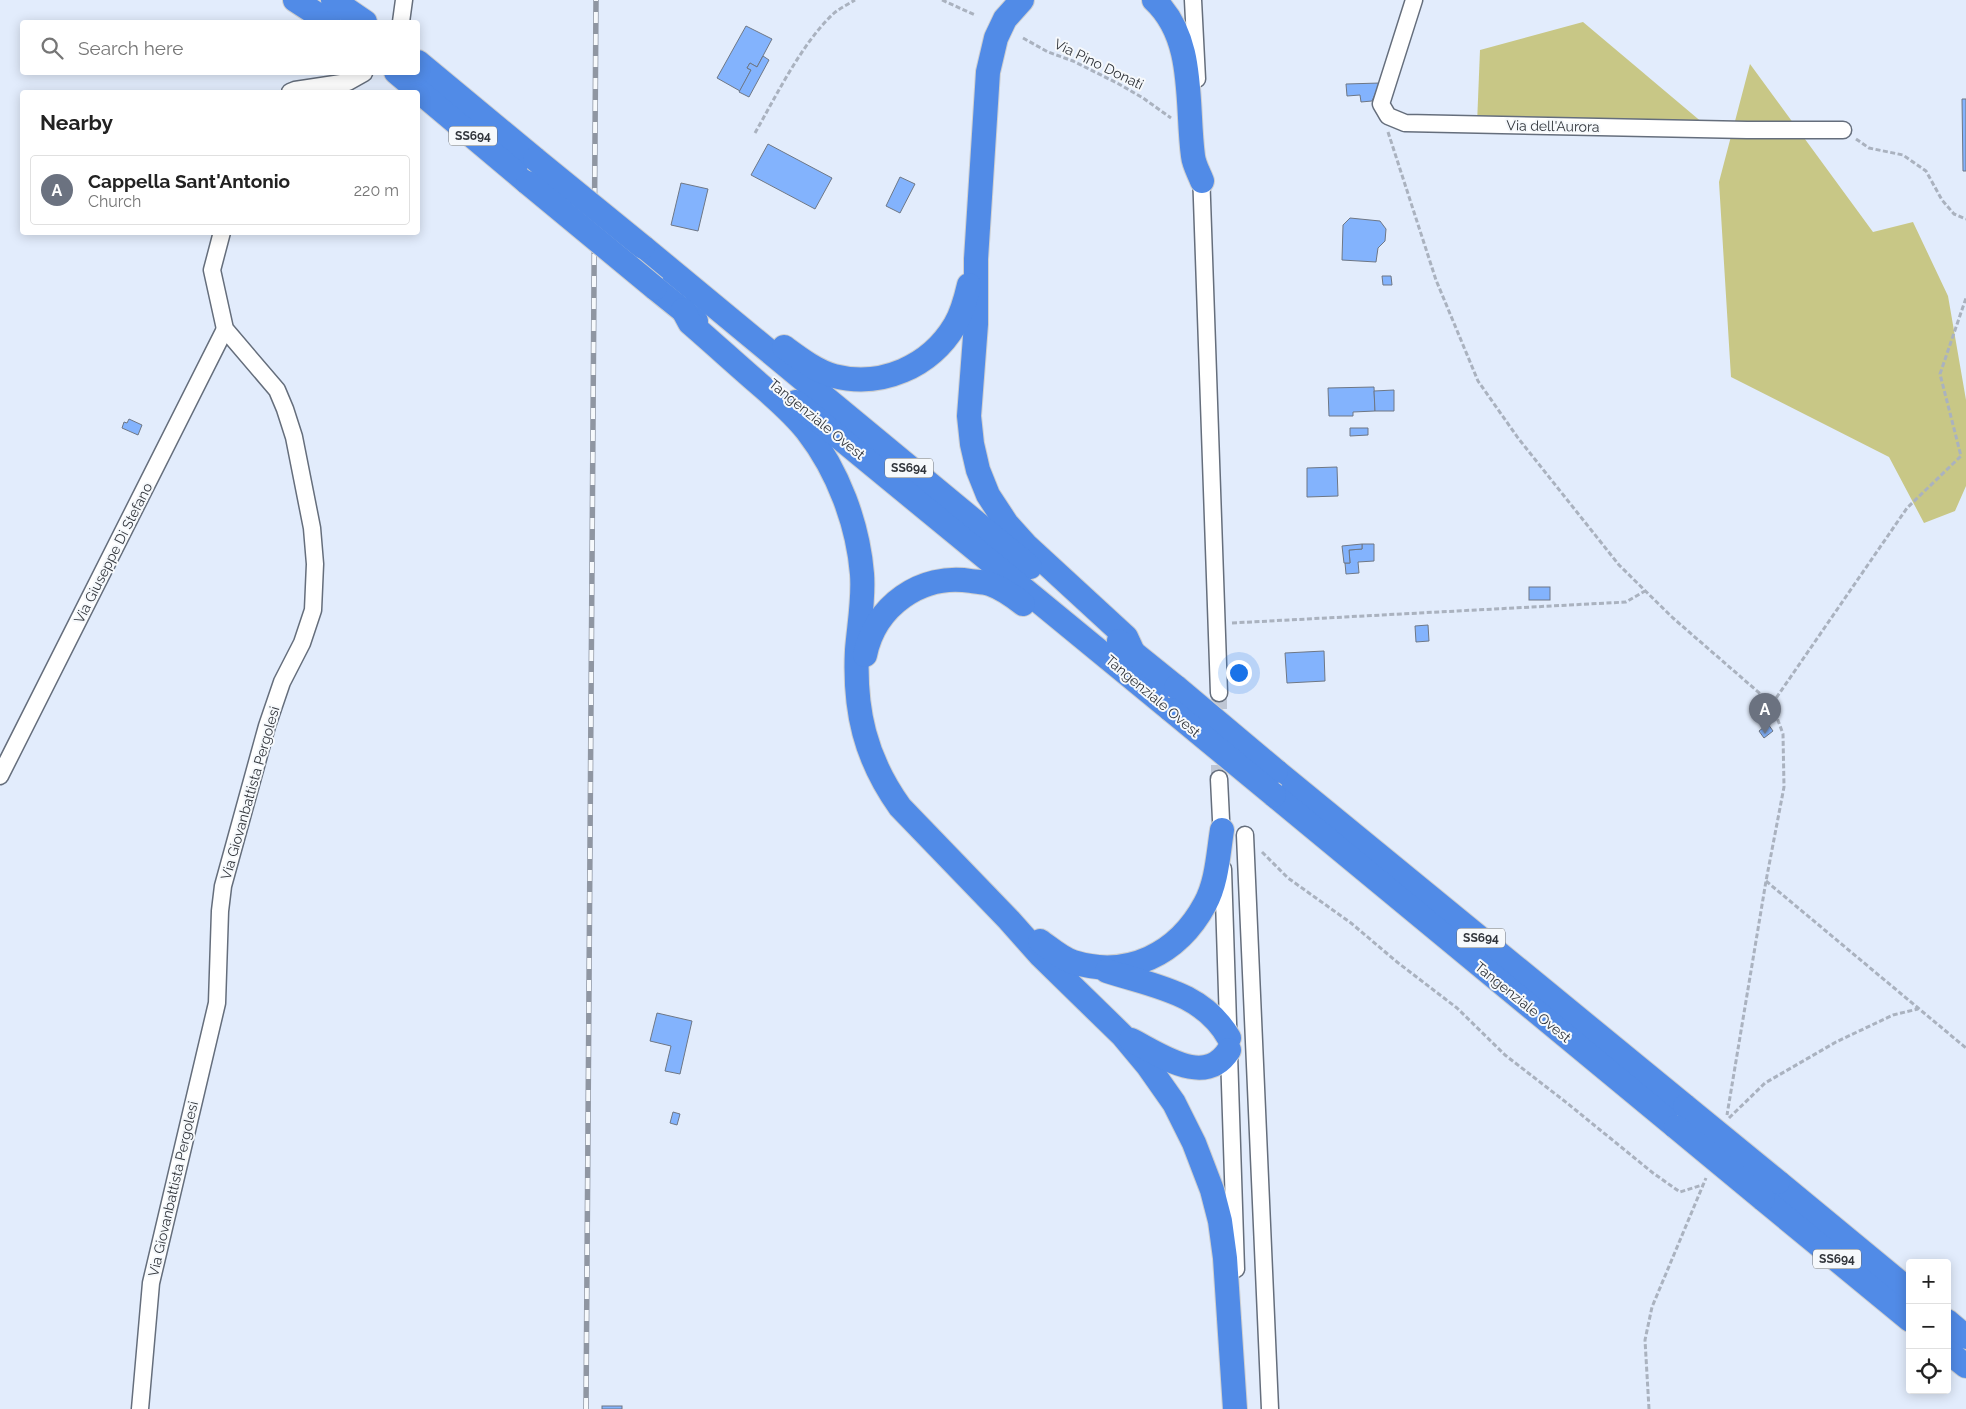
<!DOCTYPE html>
<html lang="en">
<head>
<meta charset="utf-8">
<style>
	body { margin:0; font-family:Raleway,sans-serif; background:#f2f2f2; color:#222 }
	.controls { position:absolute; right:15px; bottom:15px; display:grid; overflow:hidden; border-radius:5px; box-shadow:0 2px 12px #0003 }
	.controls button { width:45px; height:45px; display:grid; place-items:center; padding:0; border:0; border-bottom:1px solid #e0e0e0; background:#fff; color:#222; font:25px sans-serif }
	.you { position:absolute; left:1238px; top:672px; width:18px; height:18px; margin:-12px; border:4px solid #fff; border-radius:50%; background:#1a73e8; box-shadow:0 0 0 8px #1a73e833 }
	.badge { display:grid; place-items:center; width:32px; height:32px; border-radius:50%; background:#64622f; color:#fff; font-size:16px; font-weight:700 }
	.pin { position:absolute; translate:-50% -41px; filter:drop-shadow(0 1px 2px #0008) }
	.pin::after { content:''; position:absolute; top:26px; width:18px; height:15px; background:inherit; clip-path:polygon(0 0,100% 0,50% 100%) }
	.list { margin:0; padding:0; list-style:none }
	h2 { display:flex; justify-content:space-between; align-items:center; height:65px; margin:0; padding:0 20px; font-size:21px }
	h2 small { font-size:16px; font-weight:400; color:#767676 }
	.list li { display:grid; grid-template-columns:32px 1fr auto; gap:15px; align-items:center; box-sizing:border-box; height:70px; margin:0 10px 10px; padding:0 10px; border:1px solid #e0e0e0; border-radius:5px }
	.list b { display:block; font-size:19px; white-space:nowrap }
	.list p { margin:0; font-size:16px; white-space:nowrap; color:#767676 }
	.list em { font-size:16px; font-style:normal; color:#767676 }
	.icon { flex:none; width:28px; height:28px; fill:none; stroke:currentColor; stroke-width:2; stroke-linecap:round; stroke-linejoin:round }
	.map { position:relative; flex:none; width:1966px; height:1409px; overflow:hidden }
	.search { position:absolute; background:#fff; box-shadow:0 2px 12px #0003; left:20px; top:20px; width:400px; height:55px; display:flex; align-items:center; gap:12px; box-sizing:border-box; padding:0 18px; border-radius:5px; color:#767676; font-size:19px }
	.panel { position:absolute; background:#fff; box-shadow:0 2px 12px #0003; left:20px; top:90px; width:400px; height:145px; border-radius:5px }
	.map>svg:first-child { display:block }
	.green { fill:#c8c786 }
	.building { fill:#83b3fd; stroke:#6e7785 }
	.lines { fill:none; stroke-linecap:round; stroke-linejoin:round }
	.minor-tunnel { stroke:#bfc7d5; stroke-width:16; stroke-dasharray:16 8; stroke-linecap:butt }
	.minor-casing { stroke:#656e7c; stroke-width:19 }
	.highway-casing { stroke:#cecfd0; stroke-width:26 }
	.path { stroke:#aab2bf; stroke-width:3; stroke-dasharray:5 2.5; stroke-linecap:butt }
	.minor { stroke:#fff; stroke-width:16 }
	.highway { stroke:#518be7; stroke-width:24 }
	.rail-casing { stroke:#8f96a2; stroke-width:5.5 }
	.rail { stroke:#f6f9fc; stroke-width:4; stroke-dasharray:11; stroke-linecap:butt }
	.highway-bridge-casing { stroke:#cecfd0; stroke-width:26; stroke-linecap:butt }
	.highway-bridge { stroke:#518be7; stroke-width:24 }
	.labels { text-anchor:middle; dominant-baseline:central; stroke-width:4; stroke-linejoin:round; paint-order:stroke }
	.shield { fill:#f6f9fc; stroke:#6c7075; stroke-width:1 }
	.shield-label { font-size:12px; font-weight:bold; fill:#31353b }
	.street-label { font-size:14px; fill:#31353b; stroke:#f6f9fc }
</style>
</head>
<body>
<div class="map">
<svg width="1966" height="1409" viewBox="0 0 1966 1409">
	<rect width="100%" height="100%" fill="#e2ecfc"/>
	<g class="green">
		<path d="M 1583,22 L 1710,129 L 1477,124 L 1480,50 Z"/>
		<path d="M 1750,64 L 1873,232 L 1913,222 L 1948,296 L 1966,400 L 1966,486 L 1955,511 L 1924,523 L 1889,457 L 1731,377 L 1719,182 Z"/>
	</g>
	<g class="building">
		<path d="M 746,26 L 772,39 L 757,67 L 750,63 L 747,68 L 751,70 L 740,91 L 717,78 Z"/>
		<path d="M 763,56 L 769,60 L 749,97 L 739,92 L 751,70 L 747,68 L 750,63 L 757,67 Z"/>
		<path d="M 1380,83 L 1372,101 L 1361,102 L 1360,95 L 1347,96 L 1346,84 Z"/>
		<path d="M 1962,99 L 1966,99 L 1966,171 L 1963,171 Z"/>
		<path d="M 768,144 L 832,178 L 815,209 L 751,175 Z"/>
		<path d="M 900,177 L 915,184 L 900,213 L 886,206 Z"/>
		<path d="M 681,183 L 708,189 L 698,231 L 671,225 Z"/>
		<path d="M 1350,218 L 1380,221 L 1386,229 L 1385,241 L 1378,248 L 1376,262 L 1342,260 L 1343,225 Z"/>
		<path d="M 1382,276 L 1391,276 L 1392,285 L 1383,285 Z"/>
		<path d="M 1374,387 L 1375,411 L 1353,412 L 1353,416 L 1329,416 L 1328,388 Z"/>
		<path d="M 1394,390 L 1394,411 L 1375,411 L 1374,391 Z"/>
		<path d="M 129,419 L 142,425 L 138,435 L 122,428 L 124,422 L 127,423 Z"/>
		<path d="M 1350,428 L 1368,428 L 1368,435 L 1350,436 Z"/>
		<path d="M 1337,467 L 1338,496 L 1307,497 L 1307,468 Z"/>
		<path d="M 1362,544 L 1374,544 L 1374,561 L 1358,562 L 1359,573 L 1346,574 L 1345,563 L 1350,563 L 1349,550 L 1362,549 Z"/>
		<path d="M 1362,544 L 1362,549 L 1349,550 L 1350,563 L 1344,563 L 1342,546 Z"/>
		<rect x="1529" y="587" width="21" height="13"/>
		<path d="M 1428,625 L 1429,641 L 1416,642 L 1415,626 Z"/>
		<path d="M 1324,651 L 1325,681 L 1287,683 L 1285,653 Z"/>
		<path d="M 1768,724 L 1773,731 L 1764,738 L 1759,731 Z"/>
		<path d="M 657,1013 L 692,1021 L 680,1074 L 665,1071 L 671,1046 L 650,1041 Z"/>
		<path d="M 673,1112 L 680,1114 L 677,1125 L 670,1123 Z"/>
		<rect x="602" y="1406" width="20" height="3"/>
	</g>
	<g class="lines">
		<path class="minor-tunnel" d="M 1219,693 L 1219,779"/>
		<defs>
			<g id="minor">
				<path d="M 1193,0 L 1197,79"/>
				<path d="M 1414,0 L 1381,104 L 1388,116 L 1405,123 L 1747,130 L 1843,130"/>
				<path d="M 401,22 L 404,0"/>
				<path d="M 290,92 L 295,90 L 348,82 L 364,73"/>
				<path d="M 1201,171 L 1219,693"/>
				<path d="M 0,776 L 225,329"/>
				<path d="M 1219,779 L 1222,840"/>
				<path d="M 1245,835 L 1270,1409"/>
				<path d="M 1223,869 L 1236,1269"/>
				<path d="M 140,1409 L 151,1283 L 217,1003 L 220,911 L 223,886 L 267,726 L 282,682 L 302,643 L 313,610 L 315,564 L 312,528 L 294,437 L 285,409 L 277,390 L 225,329 L 212,270 L 222,232"/>
			</g>
			<g id="highway">
				<path d="M 295,0 L 329,22"/>
				<path d="M 333,0 L 365,22"/>
				<path d="M 1022,0 L 1005,19 L 996,38 L 988,72 L 976,259 L 976,324 L 969,416 L 972,444 L 978,470 L 988,495 L 1007,524 L 1026,545 L 1126,637 L 1132,650"/>
				<path d="M 1154,0 C 1196,39 1186,104 1193,156 C 1194,165 1199,173 1202,181"/>
				<path d="M 418,62 L 535,159"/>
				<path d="M 396,72 L 528,183"/>
				<path d="M 643,247 L 1030,567"/>
				<path d="M 655,288 L 696,321"/>
				<path d="M 683,310 L 690,323 C 713,343 735,363 758,383 C 775,398 793,413 807,431 C 838,471 858,524 862,574 C 864,599 859,625 857,650 C 854,710 865,758 900,807 L 1009,920 L 1041,956 L 1123,1036 L 1148,1066 L 1174,1103 L 1194,1143 L 1212,1190 L 1220,1221 L 1225,1258 L 1235,1409"/>
				<path d="M 784,347 C 799,358 816,371 834,376 C 881,388 930,367 955,325 C 962,313 966,298 969,285"/>
				<path d="M 796,402 L 1171,710"/>
				<path d="M 1119,641 L 1176,687"/>
				<path d="M 865,655 C 875,606 921,573 971,581 C 977,582 984,582 990,584 C 1001,588 1013,596 1023,604"/>
				<path d="M 1276,771 L 1685,1106"/>
				<path d="M 1274,795 L 1676,1127"/>
				<path d="M 1040,941 C 1050,948 1061,958 1073,962 C 1128,979 1178,954 1205,904 C 1217,882 1218,855 1222,830"/>
				<path d="M 1107,971 C 1153,986 1203,992 1229,1038"/>
				<path d="M 1131,1040 C 1161,1055 1205,1088 1229,1050"/>
				<path d="M 1778,1182 L 1910,1291"/>
				<path d="M 1763,1199 L 1910,1320"/>
				<path d="M 1947,1321 L 1966,1337"/>
				<path d="M 1947,1351 L 1966,1366"/>
			</g>
		</defs>
		<use href="#minor" class="minor-casing"/>
		<use href="#highway" class="highway-casing"/>
		<g class="path">
			<path d="M 942,0 L 975,15"/>
			<path d="M 1023,38 L 1048,52 L 1073,61 L 1117,83 L 1143,98 L 1171,118"/>
			<path d="M 1388,132 L 1436,280 L 1478,381 L 1518,438 L 1619,565 L 1673,618 L 1772,704 L 1783,734 L 1784,787 L 1766,881 L 1727,1115"/>
			<path d="M 755,133 C 776,96 801,45 832,15 C 838,9 847,5 855,0"/>
			<path d="M 1856,139 L 1869,148 L 1903,155 L 1926,171 L 1942,200 L 1954,214 L 1966,219"/>
			<path d="M 1232,623 L 1626,602 L 1645,591"/>
			<path d="M 1772,704 L 1907,508 L 1961,456 L 1940,374 L 1966,298"/>
			<path d="M 1262,852 L 1288,878 L 1351,923 L 1397,962 L 1457,1008 L 1505,1055 L 1567,1103 L 1653,1173 L 1680,1192 L 1702,1185"/>
			<path d="M 1766,881 L 1966,1048"/>
			<path d="M 1729,1118 L 1765,1083 L 1836,1042 L 1893,1015 L 1918,1009"/>
			<path d="M 1649,1409 L 1645,1340 L 1652,1307 L 1706,1178"/>
		</g>
		<use href="#minor" class="minor"/>
		<use href="#highway" class="highway"/>
		<defs>
			<path id="rail" d="M 586,1409 L 596,0"/>
		</defs>
		<use href="#rail" class="rail-casing"/>
		<use href="#rail" class="rail"/>
		<defs>
			<g id="highway-bridge">
				<path d="M 535,159 L 643,247"/>
				<path d="M 528,183 L 655,288"/>
				<path d="M 1176,687 L 1276,771"/>
				<path d="M 1171,710 L 1274,795"/>
				<path d="M 1685,1106 L 1778,1182"/>
				<path d="M 1676,1127 L 1763,1199"/>
			</g>
		</defs>
		<use href="#highway-bridge" class="highway-bridge-casing"/>
		<use href="#highway-bridge" class="highway-bridge"/>
	</g>
	<g class="labels">
		<g class="shield">
			<rect x="449" y="126.5" width="48" height="19" rx="4"/>
			<rect x="885" y="458.5" width="48" height="19" rx="4"/>
			<rect x="1457" y="928.5" width="48" height="19" rx="4"/>
			<rect x="1813" y="1249.5" width="48" height="19" rx="4"/>
		</g>
		<g class="shield-label">
			<text x="473" y="136">SS694</text>
			<text x="909" y="468">SS694</text>
			<text x="1481" y="938">SS694</text>
			<text x="1837" y="1259">SS694</text>
		</g>
		<g class="street-label">
			<text transform="translate(1099 64) rotate(26)">Via Pino Donati</text>
			<text transform="translate(1553 126) rotate(1)">Via dell'Aurora</text>
			<text transform="translate(817 419) rotate(39)">Tangenziale Ovest</text>
			<text transform="translate(113 553) rotate(-63)">Via Giuseppe Di Stefano</text>
			<text transform="translate(1153 696) rotate(40)">Tangenziale Ovest</text>
			<text transform="translate(250 793) rotate(-74)">Via Giovanbattista Pergolesi</text>
			<text transform="translate(1523 1002) rotate(39)">Tangenziale Ovest</text>
			<text transform="translate(173 1189) rotate(-77)">Via Giovanbattista Pergolesi</text>
		</g>
	</g>
</svg>
<div class="controls">
<button>+</button>
<button>−</button>
<button><svg class="icon" aria-label="locate" viewBox="0 0 24 24"><circle cx="12" cy="12" r="6"/><path d="M12 2v4M12 18v4M2 12h4M18 12h4"/></svg></button>
</div>
<div class="you"></div>
<div class="pin badge" style="left:1765px;top:734px;background:#6b7280">A</div>
<div class="search"><svg class="icon" aria-label="search" viewBox="0 0 24 24"><circle cx="10" cy="10" r="6"/><path d="M15 15l6 6"/></svg>Search here</div>
<section class="panel">
<h2>Nearby<small></small></h2>
<ul class="list">
<li><span class="badge" style="background:#6b7280">A</span><div><b>Cappella Sant'Antonio</b><p>Church</p></div><em>220 m</em></li>
</ul>
</section>
</div>
</body>
</html>
